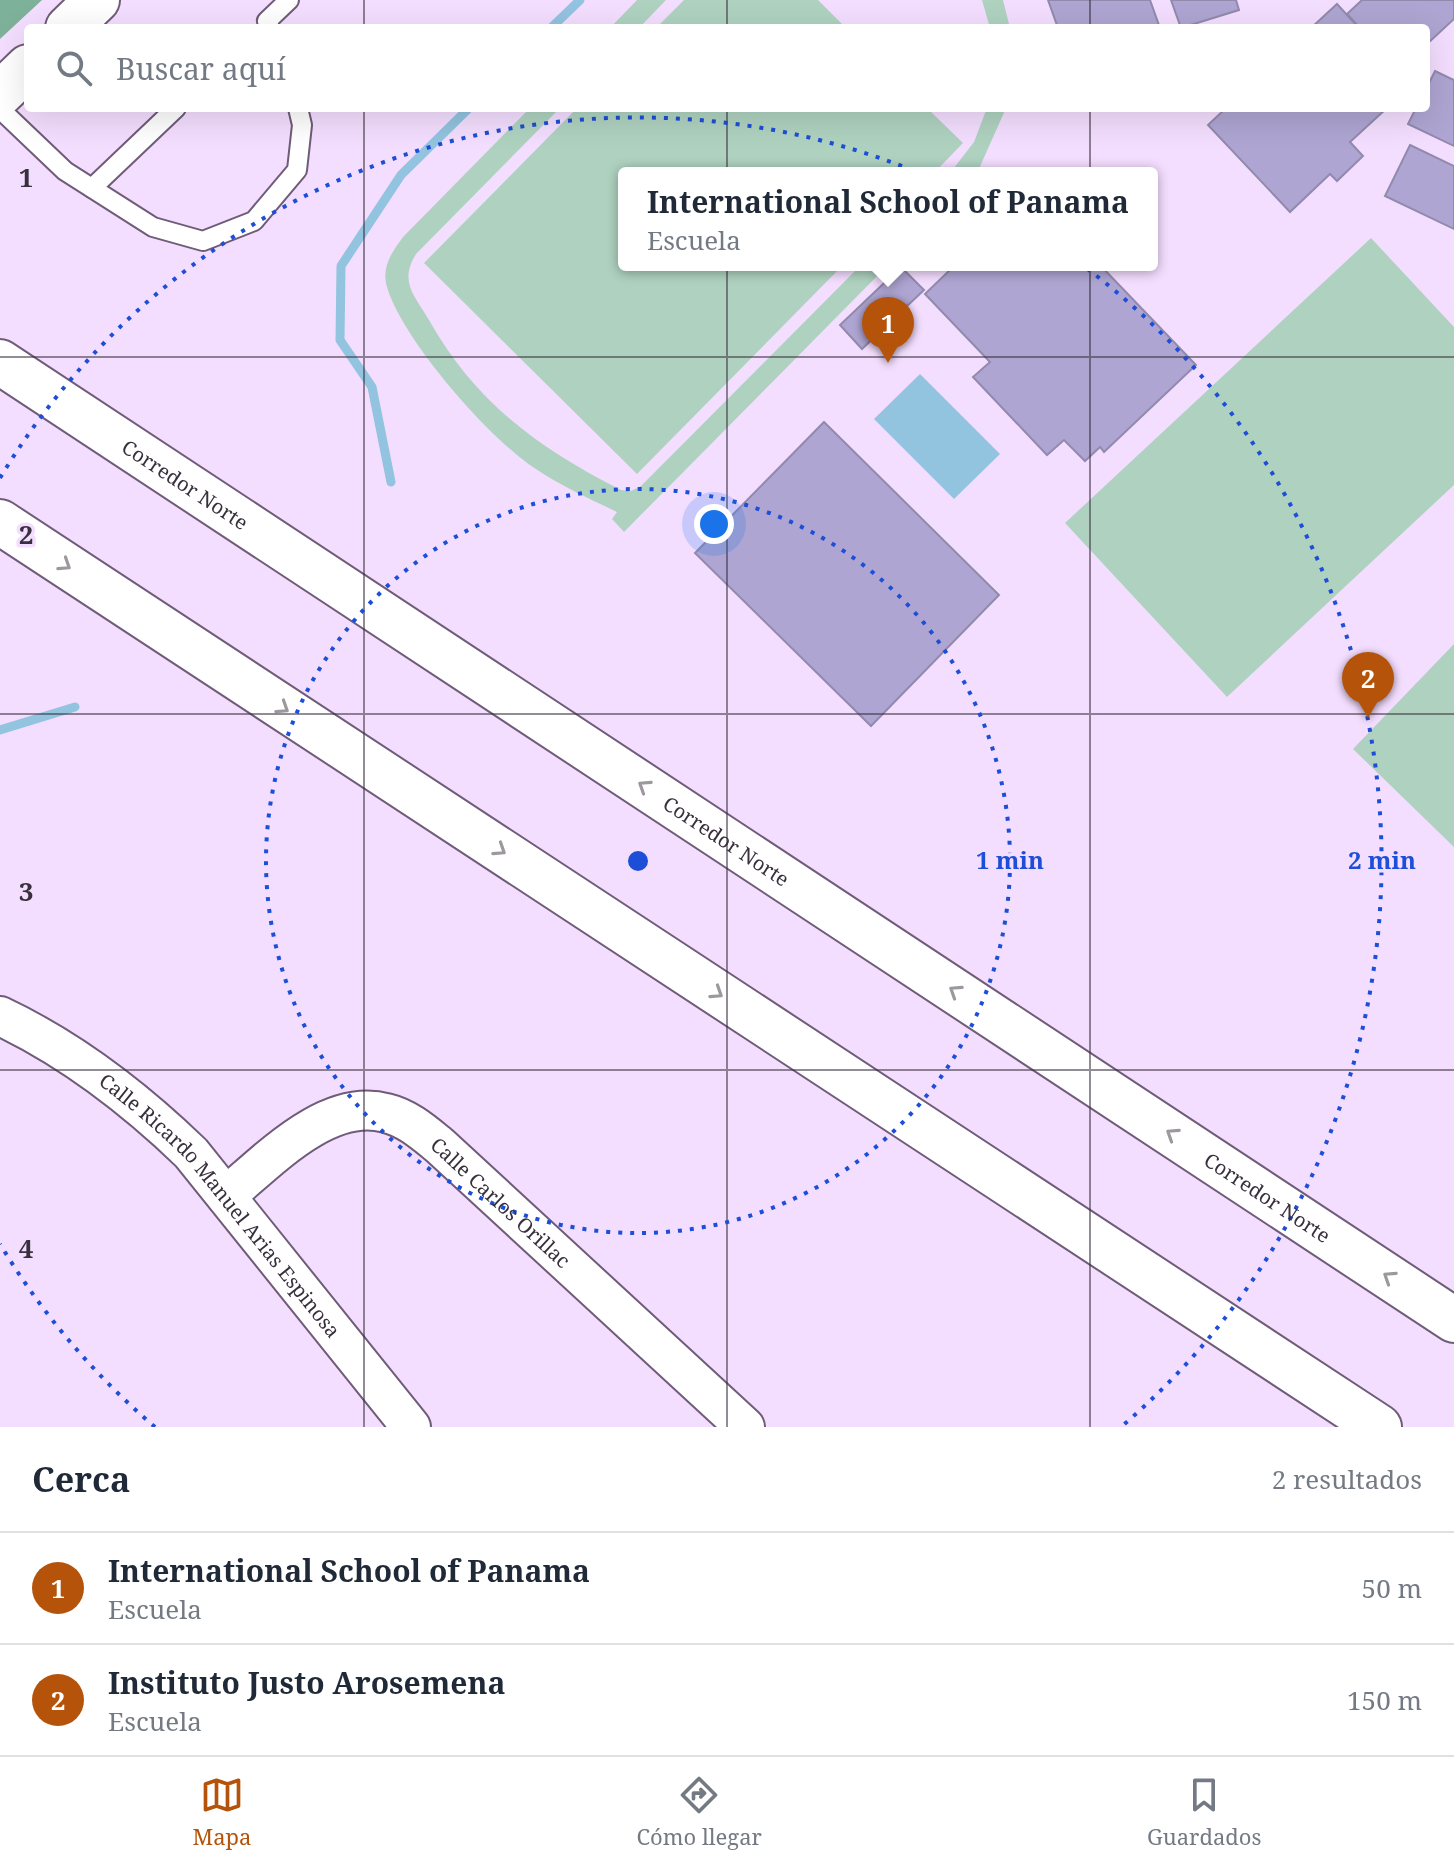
<!DOCTYPE html>
<html lang="es">
<head>
<meta charset="utf-8">
<style>
	body { margin:0; font-family:"Noto Serif",serif; background:#f2f2f3; color:#1f2937 }
	.you { position:absolute; left:714px; top:524px; width:28px; height:28px; margin:-20px; border:6px solid #fff; border-radius:50%; background:#1a73e8; box-shadow:0 0 0 12px #1a73e833 }
	.badge { display:grid; place-items:center; width:52px; height:52px; border-radius:50%; background:#b45309; color:#fff; font-size:26px; font-weight:700 }
	.pin { position:absolute; translate:-50% -66px; filter:drop-shadow(0 2px 4px #0008) }
	.pin::after { content:''; position:absolute; top:42px; width:28px; height:24px; background:inherit; clip-path:polygon(0 0,100% 0,50% 100%) }
	.popup { position:absolute; left:618px; top:167px; width:540px; height:104px; box-sizing:border-box; display:grid; place-content:center; border-radius:8px; background:#fff; filter:drop-shadow(0 2px 6px #0005); font-size:26px; white-space:nowrap; color:#747a83 }
	.popup b { font-size:30px; color:#1f2937 }
	.popup::after { content:''; position:absolute; left:50%; top:100%; margin-left:-16px; border:16px solid transparent; border-top-color:#fff }
	.list { margin:0; padding:0; list-style:none }
	h2 { display:flex; justify-content:space-between; align-items:center; height:104px; margin:0; padding:0 32px; font-size:34px }
	h2 small { font-size:26px; font-weight:400; color:#747a83 }
	.list li { display:grid; grid-template-columns:52px 1fr auto; gap:24px; align-items:center; box-sizing:border-box; height:112px; padding:0 32px; border-top:2px solid #e0e1e3 }
	.list b { display:block; font-size:30px; white-space:nowrap }
	.list p { margin:0; font-size:26px; white-space:nowrap; color:#747a83 }
	.list em { font-size:26px; font-style:normal; color:#747a83 }
	.icon { flex:none; width:44px; height:44px; fill:none; stroke:currentColor; stroke-width:2; stroke-linecap:round; stroke-linejoin:round }
	.map { position:relative; flex:none; width:1454px; height:1427px; overflow:hidden }
	.search { position:absolute; background:#fff; box-shadow:0 8px 32px #0002; left:24px; right:24px; top:24px; height:88px; display:flex; align-items:center; gap:20px; box-sizing:border-box; padding:0 28px; border-radius:8px; color:#747a83; font-size:30px }
	.sheet { height:328px; background:#fff }
	nav { display:flex; justify-content:space-around; align-items:center; box-sizing:border-box; height:112px; border-top:2px solid #e0e1e3; background:#fff; font-size:22px; color:#747a83 }
	nav a { display:grid; justify-items:center; gap:4px }
	nav .on { color:#b45309 }
	.map>svg:first-child { display:block }
	.green { fill:#afd2c0 }
	.forest { fill:#7eb199 }
	.water { fill:#92c3df }
	.lines { fill:none; stroke-linecap:round; stroke-linejoin:round }
	.stream { stroke:#92c3df; stroke-width:9 }
	.building { fill:#aea5d2; stroke:#928aac; stroke-width:2 }
	.service-casing { stroke:#6f5c78; stroke-width:22 }
	.minor-casing { stroke:#6f5c78; stroke-width:42 }
	.tertiary-casing { stroke:#6f5c78; stroke-width:48 }
	.motorway-casing { stroke:#6f5c78; stroke-width:48 }
	.service { stroke:#fff; stroke-width:18 }
	.minor { stroke:#fff; stroke-width:38 }
	.tertiary { stroke:#fff; stroke-width:44 }
	.motorway { stroke:#fff; stroke-width:44 }
	.oneway { stroke:#9c989e }
	.grid { fill:none; stroke:#38303d; stroke-width:2; stroke-opacity:0.55 }
	.ring { fill:none; stroke:#1d4ed8; stroke-width:4; stroke-dasharray:4 8 }
	.labels { text-anchor:middle; dominant-baseline:central; stroke-width:7; stroke-linejoin:round; paint-order:stroke }
	.street-label { font-size:20px; fill:#38303d; stroke:#f4deff }
	.grid-label { font-size:26px; text-anchor:middle; font-weight:bold; fill:#38303d; stroke:#f4deff; stroke-width:7; stroke-linejoin:round; paint-order:stroke }
	.centre { fill:#1d4ed8; stroke:#f4deff; stroke-width:4 }
	.ring-label { font-size:24px; text-anchor:middle; font-weight:bold; fill:#1d4ed8; stroke:#f4deff; stroke-width:7; stroke-linejoin:round; paint-order:stroke }
</style>
</head>
<body>
<div class="map">
<svg width="1454" height="1427" viewBox="0 0 1454 1427">
	<rect width="100%" height="100%" fill="#f4deff"/>
	<g class="green">
		<path d="M 637,0 L 666,0 L 639,28 L 610,28 Z"/>
		<path d="M 684,0 L 818,0 L 846,28 L 656,28 Z"/>
		<path d="M 982,0 L 1003,0 L 1010,28 L 990,28 Z"/>
		<path d="M 530,108 L 560,108 L 416,254 C 399,282 414,295 429,320 C 475,402 538,448 621,490 L 631,491 L 641,486 L 861,265 L 888,265 L 624,532 L 612,519 L 617,512 C 590,499 561,486 536,469 C 490,440 402,339 387,287 C 381,267 392,252 403,237 Z"/>
		<path d="M 577,108 L 927,108 L 963,143 L 934,173 L 624,173 L 624,265 L 843,265 L 637,474 L 424,263 Z"/>
		<path d="M 987,108 L 1006,108 L 978,171 L 950,173 L 974,142 Z"/>
		<path d="M 1371,238 L 1454,327 L 1454,485 L 1227,697 L 1065,523 Z"/>
		<path d="M 1454,644 L 1454,847 L 1353,749 Z"/>
	</g>
	<path class="forest" d="M 0,0 L 42,0 L 0,39 Z"/>
	<path class="water" d="M 920,374 L 1000,454 L 954,499 L 874,419 Z"/>
	<g class="lines">
		<g class="stream">
			<path d="M 551,28 L 580,0"/>
			<path d="M 391,482 L 372,387 L 340,340 L 341,266 L 401,175 L 469,108"/>
			<path d="M 0,730 L 75,707"/>
		</g>
	</g>
	<g class="building">
		<path d="M 1048,0 L 1150,0 L 1160,28 L 1058,28 Z"/>
		<path d="M 1171,0 L 1236,0 L 1239,10 L 1181,28 Z"/>
		<path d="M 1362,0 L 1454,0 L 1454,19 L 1426,45 L 1426,28 L 1360,28 L 1347,14 Z"/>
		<path d="M 1337,4 L 1359,28 L 1311,28 Z"/>
		<path d="M 1435,71 L 1454,80 L 1454,146 L 1408,124 L 1416,108 L 1426,108 L 1426,89 Z"/>
		<path d="M 1226,108 L 1387,108 L 1350,142 L 1363,156 L 1337,181 L 1330,174 L 1290,212 L 1208,125 Z"/>
		<path d="M 1410,145 L 1454,166 L 1454,229 L 1385,196 Z"/>
		<path d="M 955,265 L 1100,265 L 1196,365 L 1104,452 L 1100,447 L 1085,461 L 1064,440 L 1047,455 L 973,377 L 990,362 L 925,294 Z"/>
		<path d="M 901,267 L 924,290 L 862,349 L 840,325 Z"/>
		<path d="M 824,422 L 999,595 L 871,726 L 695,553 Z"/>
	</g>
	<g class="lines">
		<defs>
			<g id="service">
				<path d="M 270,28 L 267,21 L 289,0"/>
				<path d="M 0,109 L 65,171 L 153,227 L 203,241 L 254,221 L 297,170 L 302,125 L 298,108"/>
				<path d="M 92,188 L 176,108"/>
			</g>
			<g id="minor">
				<path id="s1" d="M 0,1016 C 72,1050 134,1098 191,1153 L 411,1427"/>
				<path id="s2" d="M 226,1196 C 267,1162 327,1097 386,1113 C 407,1118 423,1132 439,1145 L 745,1427"/>
			</g>
			<g id="tertiary">
				<path d="M 68,28 L 97,0"/>
				<path d="M 0,94 L 28,67"/>
			</g>
			<g id="motorway">
				<path id="s3" d="M 0,362 L 1454,1320"/>
				<path d="M 0,522 L 1379,1427"/>
			</g>
		</defs>
		<use href="#service" class="service-casing"/>
		<use href="#minor" class="minor-casing"/>
		<use href="#tertiary" class="tertiary-casing"/>
		<use href="#motorway" class="motorway-casing"/>
		<use href="#service" class="service"/>
		<use href="#minor" class="minor"/>
		<use href="#tertiary" class="tertiary"/>
		<use href="#motorway" class="motorway"/>
	</g>
	<defs><path id="oneway-chevron" d="M-2-3.5L2.5 0L-2 3.5" fill="none" stroke-width="1.6" stroke-linecap="round" stroke-linejoin="round" transform="scale(2)"/></defs>
	<g class="oneway">
		<use href="#oneway-chevron" transform="translate(65 565) rotate(33)"/>
		<use href="#oneway-chevron" transform="translate(283 708) rotate(33)"/>
		<use href="#oneway-chevron" transform="translate(644 786) rotate(-147)"/>
		<use href="#oneway-chevron" transform="translate(500 850) rotate(33)"/>
		<use href="#oneway-chevron" transform="translate(955 991) rotate(-147)"/>
		<use href="#oneway-chevron" transform="translate(717 993) rotate(33)"/>
		<use href="#oneway-chevron" transform="translate(1172 1134) rotate(-147)"/>
		<use href="#oneway-chevron" transform="translate(1389 1277) rotate(-147)"/>
	</g>
	<path class="grid" d="M 364,0 L 364,28M 727,0 L 727,28M 1090,0 L 1090,28M 364,108 L 364,1427M 727,108 L 727,1427M 1090,108 L 1090,1427M 0,357 L 1454,357M 0,714 L 1454,714M 0,1070 L 1454,1070"/>
	<g class="ring">
		<circle cx="638" cy="861" r="372"/>
		<path d="M155 1427A744 744 0 0 1 0 1244M0 478A744 744 0 1 1 1121 1427"/>
	</g>
	<g class="labels">
		<g class="street-label">
			<text stroke="none"><textPath href="#s3" startOffset="222">Corredor Norte</textPath></text>
			<text stroke="none"><textPath href="#s3" startOffset="870">Corredor Norte</textPath></text>
			<text stroke="none"><textPath href="#s3" startOffset="1518">Corredor Norte</textPath></text>
			<text stroke="none"><textPath href="#s2" startOffset="334">Calle Carlos Orillac</textPath></text>
			<text stroke="none"><textPath href="#s1" startOffset="294">Calle Ricardo Manuel Arias Espinosa</textPath></text>
		</g>
	</g>
	<g class="grid-label">
		<text x="26" y="187">1</text>
		<text x="26" y="544">2</text>
		<text x="26" y="901">3</text>
		<text x="26" y="1258">4</text>
	</g>
	<circle cx="638" cy="861" r="12" class="centre"/>
	<g class="ring-label">
		<text x="1010" y="869">1 min</text>
		<text x="1382" y="869">2 min</text>
	</g>
</svg>
<div class="you"></div>
<div class="pin badge" style="left:888px;top:363px">1</div>
<div class="popup"><b>International School of Panama</b>Escuela</div>
<div class="pin badge" style="left:1368px;top:718px">2</div>
<div class="search"><svg class="icon" aria-label="search" viewBox="0 0 24 24"><circle cx="10" cy="10" r="6"/><path d="M15 15l6 6"/></svg>Buscar aquí</div>
</div>
<section class="sheet">
<h2>Cerca<small>2 resultados</small></h2>
<ul class="list">
<li><span class="badge">1</span><div><b>International School of Panama</b><p>Escuela</p></div><em>50 m</em></li>
<li><span class="badge">2</span><div><b>Instituto Justo Arosemena</b><p>Escuela</p></div><em>150 m</em></li>
</ul>
</section>
<nav>
<a class="on"><svg class="icon" aria-label="map" viewBox="0 0 24 24"><path d="M3 6l6-2 6 2 6-2v14l-6 2-6-2-6 2zM9 4v14M15 6v14"/></svg>Mapa</a>
<a><svg class="icon" aria-label="directions" viewBox="0 0 24 24"><path d="M12 3l9 9-9 9-9-9zM9 14v-3h6M13 9l2 2-2 2"/></svg>Cómo llegar</a>
<a><svg class="icon" aria-label="saved" viewBox="0 0 24 24"><path d="M7 4h10v16l-5-4-5 4z"/></svg>Guardados</a>
</nav>
</body>
</html>
